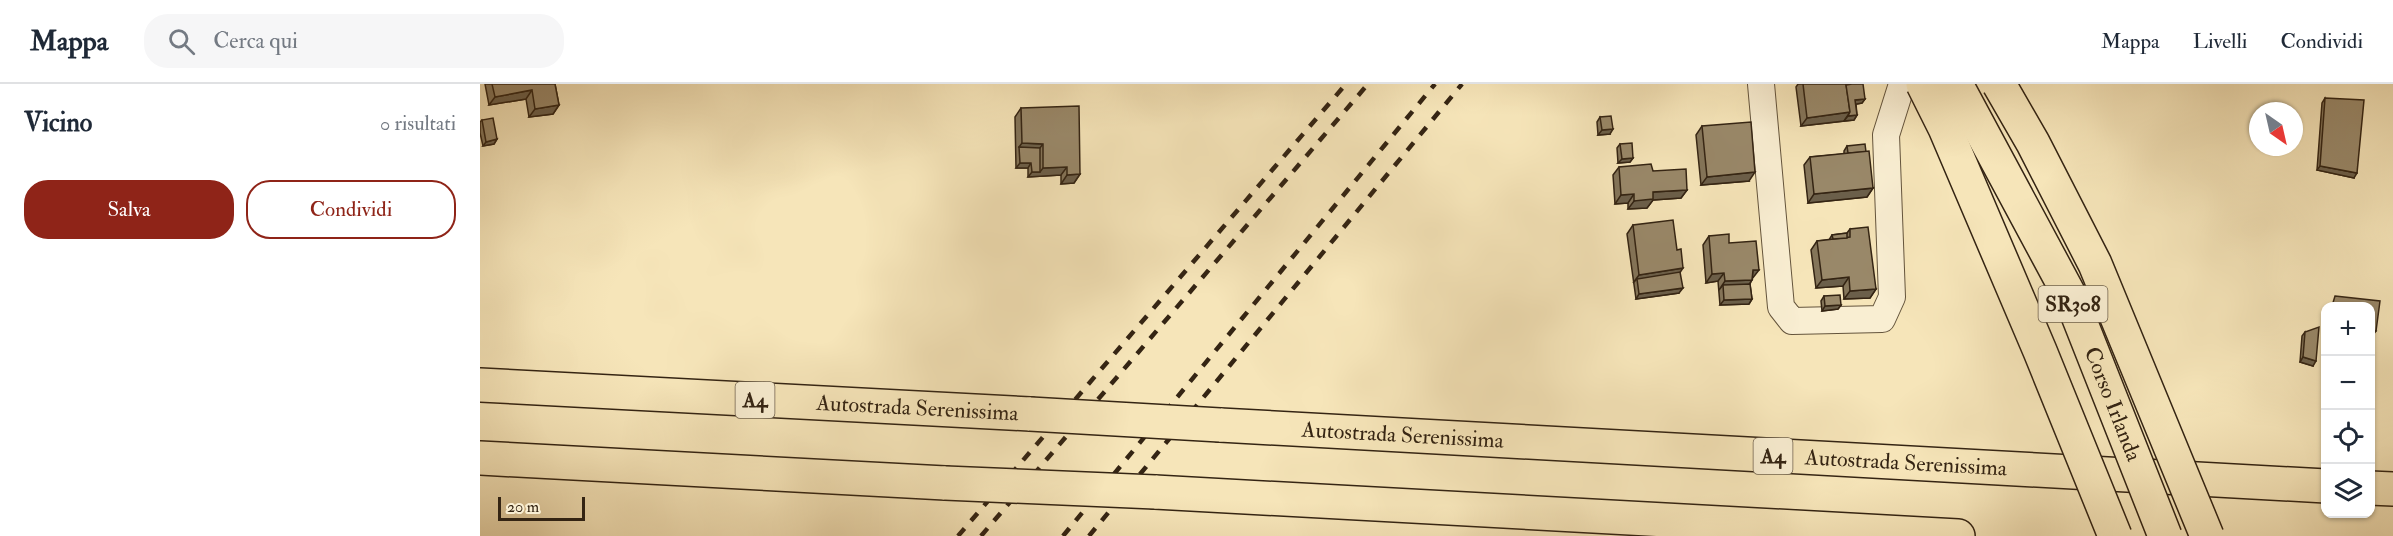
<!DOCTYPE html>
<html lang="it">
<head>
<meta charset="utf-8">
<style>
	body { margin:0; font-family:"IM FELL Double Pica",serif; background:#f6f6f7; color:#1f2937 }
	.controls { position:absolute; right:18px; bottom:18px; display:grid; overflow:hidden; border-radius:12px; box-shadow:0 2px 4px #0004 }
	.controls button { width:54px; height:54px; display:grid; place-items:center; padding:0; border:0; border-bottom:2px solid #e0e1e3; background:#fff; color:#1f2937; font:30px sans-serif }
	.compass { position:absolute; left:1769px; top:18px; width:54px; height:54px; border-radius:50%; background:#fff; box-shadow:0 2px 4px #0004; rotate:146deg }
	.scale { position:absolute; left:18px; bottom:15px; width:87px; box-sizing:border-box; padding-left:6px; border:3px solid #342413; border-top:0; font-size:16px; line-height:21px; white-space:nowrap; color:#342413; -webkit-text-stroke:4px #f9eed2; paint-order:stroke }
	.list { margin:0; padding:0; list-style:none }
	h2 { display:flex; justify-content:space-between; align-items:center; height:78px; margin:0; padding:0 24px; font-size:26px }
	h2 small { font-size:20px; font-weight:400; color:#747a83 }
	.actions { display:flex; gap:12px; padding:18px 24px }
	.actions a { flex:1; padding:14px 0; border:2px solid #8f2418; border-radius:24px; text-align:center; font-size:21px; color:#8f2418 }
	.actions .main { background:#8f2418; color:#fff }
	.icon { flex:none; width:33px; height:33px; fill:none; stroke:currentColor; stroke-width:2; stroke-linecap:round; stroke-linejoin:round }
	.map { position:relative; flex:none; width:1913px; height:452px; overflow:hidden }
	header { display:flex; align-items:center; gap:36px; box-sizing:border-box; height:84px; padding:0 30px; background:#fff; border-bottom:2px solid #e0e1e3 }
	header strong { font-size:28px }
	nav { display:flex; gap:33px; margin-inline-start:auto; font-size:21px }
	.search { width:420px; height:54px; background:#f6f6f7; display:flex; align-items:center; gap:15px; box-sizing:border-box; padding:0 21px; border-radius:24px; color:#747a83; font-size:22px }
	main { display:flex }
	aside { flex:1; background:#fff }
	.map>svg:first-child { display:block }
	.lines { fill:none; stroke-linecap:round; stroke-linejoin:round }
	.minor-casing { stroke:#64543c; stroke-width:28 }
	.motorway-casing { stroke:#342413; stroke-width:36 }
	.minor { stroke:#f9eed2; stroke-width:26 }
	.motorway { stroke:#f6e5b9; stroke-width:33 }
	.rail { stroke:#342413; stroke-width:4.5; stroke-dasharray:10 10; stroke-linecap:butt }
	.trunk-bridge-casing { stroke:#342413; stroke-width:36; stroke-linecap:butt }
	.motorway-bridge-casing { stroke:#342413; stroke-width:36; stroke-linecap:butt }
	.trunk-bridge { stroke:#f6e5b9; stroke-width:33 }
	.motorway-bridge { stroke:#f6e5b9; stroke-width:33 }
	.wall { fill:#84755a; stroke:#342413; stroke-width:1.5 }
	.shaded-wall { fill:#6b5f4a; stroke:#342413; stroke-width:1.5 }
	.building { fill:#998869; stroke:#342413; stroke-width:1.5 }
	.labels { text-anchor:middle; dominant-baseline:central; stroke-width:6; stroke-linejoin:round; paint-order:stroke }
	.shield { fill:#f9eed2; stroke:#6f614c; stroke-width:1.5 }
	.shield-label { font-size:21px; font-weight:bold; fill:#342413 }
	.street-label { font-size:22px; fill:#342413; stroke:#f9eed2 }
</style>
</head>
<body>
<header>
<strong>Mappa</strong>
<div class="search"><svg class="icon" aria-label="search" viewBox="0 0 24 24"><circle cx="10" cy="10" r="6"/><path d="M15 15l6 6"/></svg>Cerca qui</div>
<nav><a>Mappa</a><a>Livelli</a><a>Condividi</a></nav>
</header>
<main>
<aside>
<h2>Vicino<small>0 risultati</small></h2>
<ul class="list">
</ul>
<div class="actions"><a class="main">Salva</a><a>Condividi</a></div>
</aside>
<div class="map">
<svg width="1913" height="452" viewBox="0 0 1913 452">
	<rect width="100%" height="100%" fill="#f6e5b9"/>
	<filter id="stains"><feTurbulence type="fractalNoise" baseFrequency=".00333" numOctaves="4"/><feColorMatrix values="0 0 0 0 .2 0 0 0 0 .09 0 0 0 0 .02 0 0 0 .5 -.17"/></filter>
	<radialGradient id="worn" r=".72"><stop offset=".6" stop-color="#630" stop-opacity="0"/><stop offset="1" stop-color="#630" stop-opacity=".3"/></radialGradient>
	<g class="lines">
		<defs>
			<path id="minor" d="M 1281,0 L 1301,223 L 1312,237 L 1402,235 L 1412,213 L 1406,51 L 1422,0"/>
			<g id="motorway">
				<path id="s1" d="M 0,301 L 550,330"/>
				<path id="s2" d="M 740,341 L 1846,402"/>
				<path d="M 0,374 L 465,399"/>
				<path d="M 1890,404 L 1913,405"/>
				<path d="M 675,408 L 1478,452"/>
			</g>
		</defs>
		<use href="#minor" class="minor-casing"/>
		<use href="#motorway" class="motorway-casing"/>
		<use href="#minor" class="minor"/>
		<use href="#motorway" class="motorway"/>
		<g class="rail">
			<path d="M 478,452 L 866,0"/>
			<path d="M 501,452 L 888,0"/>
			<path d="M 583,452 L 955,0"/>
			<path d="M 609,452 L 982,0"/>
		</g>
		<defs>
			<g id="trunk-bridge">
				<path d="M 1443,0 L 1465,44 L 1560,267 L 1635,452"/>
				<path id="s3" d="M 1476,0 L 1591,214 L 1685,452"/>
				<path d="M 1519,0 L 1553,59 L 1615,180 L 1727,452"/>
			</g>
			<g id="motorway-bridge">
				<path d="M 550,330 L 740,341"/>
				<path d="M 465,399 L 675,408"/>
			</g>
		</defs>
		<use href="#trunk-bridge" class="trunk-bridge-casing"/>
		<use href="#motorway-bridge" class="motorway-bridge-casing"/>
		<use href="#trunk-bridge" class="trunk-bridge"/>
		<use href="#motorway-bridge" class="motorway-bridge"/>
	</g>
	<g class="wall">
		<path d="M 5,0 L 75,0 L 79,21 L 73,30 L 49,33 L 46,15 L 9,21 Z"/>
		<path d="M 1318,0 L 1366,0 L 1385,15 L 1382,19 L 1376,20 L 1377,31 L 1374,36 L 1321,42 L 1316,3 Z"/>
		<path d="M 1845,14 L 1874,94 L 1837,86 L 1842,19 Z"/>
		<path d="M 541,24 L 600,90 L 594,99 L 581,100 L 581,91 L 548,93 L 548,84 L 536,84 L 535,33 Z"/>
		<path d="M 1120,33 L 1130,50 L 1118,51 L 1117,38 Z"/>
		<path d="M 2,36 L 17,55 L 14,60 L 3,62 L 0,49 L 0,38 Z"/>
		<path d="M 1222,42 L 1269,97 L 1221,101 L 1216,51 Z"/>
		<path d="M 1140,60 L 1153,74 L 1150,78 L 1138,79 L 1137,64 Z"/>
		<path d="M 1367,62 L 1393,104 L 1387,113 L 1328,119 L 1324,81 L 1330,73 L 1364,70 L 1364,67 Z"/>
		<path d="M 1139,83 L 1173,87 L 1207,106 L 1201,114 L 1173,116 L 1167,124 L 1148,125 L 1148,119 L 1135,120 L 1133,91 Z"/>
		<path d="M 1153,141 L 1200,188 L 1199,209 L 1156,215 L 1147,150 Z"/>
		<path d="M 1370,145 L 1396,205 L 1390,214 L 1364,215 L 1363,202 L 1336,204 L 1331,166 L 1337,157 L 1349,156 L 1352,151 L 1367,149 Z"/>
		<path d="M 1229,152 L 1249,159 L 1272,195 L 1270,200 L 1272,215 L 1269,220 L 1240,221 L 1238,197 L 1226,199 L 1223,161 Z"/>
		<path d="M 1344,212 L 1361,221 L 1358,225 L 1342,227 L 1341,217 Z"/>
		<path d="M 1825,248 L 1833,282 L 1820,278 L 1822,252 Z"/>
	</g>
	<g class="shaded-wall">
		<path d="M 52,6 L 46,15 L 9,21 L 15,13 Z"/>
		<path d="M 1385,15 L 1382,19 L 1372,21 L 1375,16 Z"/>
		<path d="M 79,21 L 73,30 L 49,33 L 55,25 Z"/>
		<path d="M 1370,28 L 1364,37 L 1321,42 L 1327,34 Z"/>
		<path d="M 1377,31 L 1374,36 L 1364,37 L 1368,32 Z"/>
		<path d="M 1133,45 L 1130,50 L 1118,51 L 1122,46 Z"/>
		<path d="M 17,55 L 14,60 L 3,62 L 6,58 Z"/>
		<path d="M 542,59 L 563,60 L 557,68 L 539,63 Z"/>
		<path d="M 1153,74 L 1150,78 L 1138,79 L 1142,75 Z"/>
		<path d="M 540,79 L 551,79 L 548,84 L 536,84 Z"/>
		<path d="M 1840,82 L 1877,89 L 1874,94 L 1837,86 Z"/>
		<path d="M 587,83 L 581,91 L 548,93 L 552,88 L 560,88 L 563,84 Z"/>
		<path d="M 1275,88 L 1269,97 L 1221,101 L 1227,93 Z"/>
		<path d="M 600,90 L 594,99 L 581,100 L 587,91 Z"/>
		<path d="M 1393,104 L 1387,113 L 1328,119 L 1334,110 Z"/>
		<path d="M 1207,106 L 1201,114 L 1173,116 L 1167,124 L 1148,125 L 1154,117 L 1173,108 Z"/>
		<path d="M 1154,110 L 1148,119 L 1135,120 L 1141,111 Z"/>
		<path d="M 1203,184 L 1197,193 L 1157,195 L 1153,199 L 1159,191 Z"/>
		<path d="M 1273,186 L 1279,186 L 1272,195 Z"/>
		<path d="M 1244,189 L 1238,197 L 1226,199 L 1232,190 Z"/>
		<path d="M 1369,193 L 1363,202 L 1336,204 L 1342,196 Z"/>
		<path d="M 1272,196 L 1266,205 L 1243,201 L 1239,206 L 1245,197 Z"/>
		<path d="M 1203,204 L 1199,209 L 1156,215 L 1159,210 Z"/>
		<path d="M 1396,205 L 1390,214 L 1364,215 L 1370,207 Z"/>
		<path d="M 1272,215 L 1269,220 L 1240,221 L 1244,216 Z"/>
		<path d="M 1361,221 L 1358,225 L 1342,227 L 1345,222 Z"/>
		<path d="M 1890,246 L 1896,247 L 1892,252 L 1890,251 Z"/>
		<path d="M 1823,273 L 1836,277 L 1833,282 L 1820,278 Z"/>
	</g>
	<g class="building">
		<path d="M 12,0 L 75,0 L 79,21 L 55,25 L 52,6 L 15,13 Z"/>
		<path d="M 1323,0 L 1366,0 L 1370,28 L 1327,34 Z"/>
		<path d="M 1372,0 L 1383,0 L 1385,15 L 1375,16 L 1377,31 L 1368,32 L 1370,28 L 1366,1 Z"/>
		<path d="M 1845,14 L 1884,16 L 1877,89 L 1840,82 Z"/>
		<path d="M 599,22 L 600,90 L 587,91 L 587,83 L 563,84 L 563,60 L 542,59 L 541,24 Z"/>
		<path d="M 1131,32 L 1133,45 L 1122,46 L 1120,33 Z"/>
		<path d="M 13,34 L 17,55 L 6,58 L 2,36 Z"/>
		<path d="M 1271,38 L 1275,88 L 1227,93 L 1222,42 Z"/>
		<path d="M 1152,59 L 1153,74 L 1142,75 L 1140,60 Z"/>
		<path d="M 1385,60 L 1386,68 L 1368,69 L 1367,62 Z"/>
		<path d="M 539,63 L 560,64 L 560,88 L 552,88 L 551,79 L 540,79 Z"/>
		<path d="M 1389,67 L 1393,104 L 1334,110 L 1330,73 Z"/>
		<path d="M 1171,80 L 1173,87 L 1206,85 L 1207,106 L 1173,108 L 1173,115 L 1154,117 L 1154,110 L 1141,111 L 1139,83 Z"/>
		<path d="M 1193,136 L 1197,166 L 1201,165 L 1203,184 L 1159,191 L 1153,141 Z"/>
		<path d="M 1388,143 L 1396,205 L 1370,207 L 1369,193 L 1342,196 L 1337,157 L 1370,153 L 1370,145 Z"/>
		<path d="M 1367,149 L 1367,154 L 1353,155 L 1352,151 Z"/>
		<path d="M 1249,150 L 1249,159 L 1276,157 L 1279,186 L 1273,186 L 1272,196 L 1245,197 L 1244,189 L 1232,190 L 1229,152 Z"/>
		<path d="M 1200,188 L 1203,204 L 1159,210 L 1157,195 Z"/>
		<path d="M 1270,200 L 1272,215 L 1244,216 L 1243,201 Z"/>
		<path d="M 1360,211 L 1361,221 L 1345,222 L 1344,212 Z"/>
		<path d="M 1855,212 L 1900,217 L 1896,247 L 1890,246 L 1890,222 L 1852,222 Z"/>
		<path d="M 1839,243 L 1836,277 L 1823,273 L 1825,248 Z"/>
	</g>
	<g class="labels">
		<g class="shield">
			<rect x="1558.5" y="202" width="69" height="36" rx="4.5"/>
			<rect x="255.5" y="298" width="39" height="36" rx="4.5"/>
			<rect x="1273.5" y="354" width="39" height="36" rx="4.5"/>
		</g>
		<g class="shield-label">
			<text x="1593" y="220">SR308</text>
			<text x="275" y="316">A4</text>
			<text x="1293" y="372">A4</text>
		</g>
		<g class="street-label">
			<text stroke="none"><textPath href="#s3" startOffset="357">Corso Irlanda</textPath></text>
			<text stroke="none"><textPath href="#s1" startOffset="438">Autostrada Serenissima</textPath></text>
			<text stroke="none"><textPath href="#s2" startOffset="183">Autostrada Serenissima</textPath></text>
			<text stroke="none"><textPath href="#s2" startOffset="687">Autostrada Serenissima</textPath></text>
		</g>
	</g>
	<rect width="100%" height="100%" filter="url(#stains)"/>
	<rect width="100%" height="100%" fill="url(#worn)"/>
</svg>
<div class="controls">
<button>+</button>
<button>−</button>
<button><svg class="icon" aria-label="locate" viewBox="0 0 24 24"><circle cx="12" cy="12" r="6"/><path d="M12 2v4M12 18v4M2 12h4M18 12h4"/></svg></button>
<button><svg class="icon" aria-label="layers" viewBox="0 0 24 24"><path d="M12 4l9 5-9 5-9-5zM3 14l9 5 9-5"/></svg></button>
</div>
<svg class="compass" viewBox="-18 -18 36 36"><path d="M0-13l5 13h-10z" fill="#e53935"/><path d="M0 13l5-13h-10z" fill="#747a83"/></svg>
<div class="scale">20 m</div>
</div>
</main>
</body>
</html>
